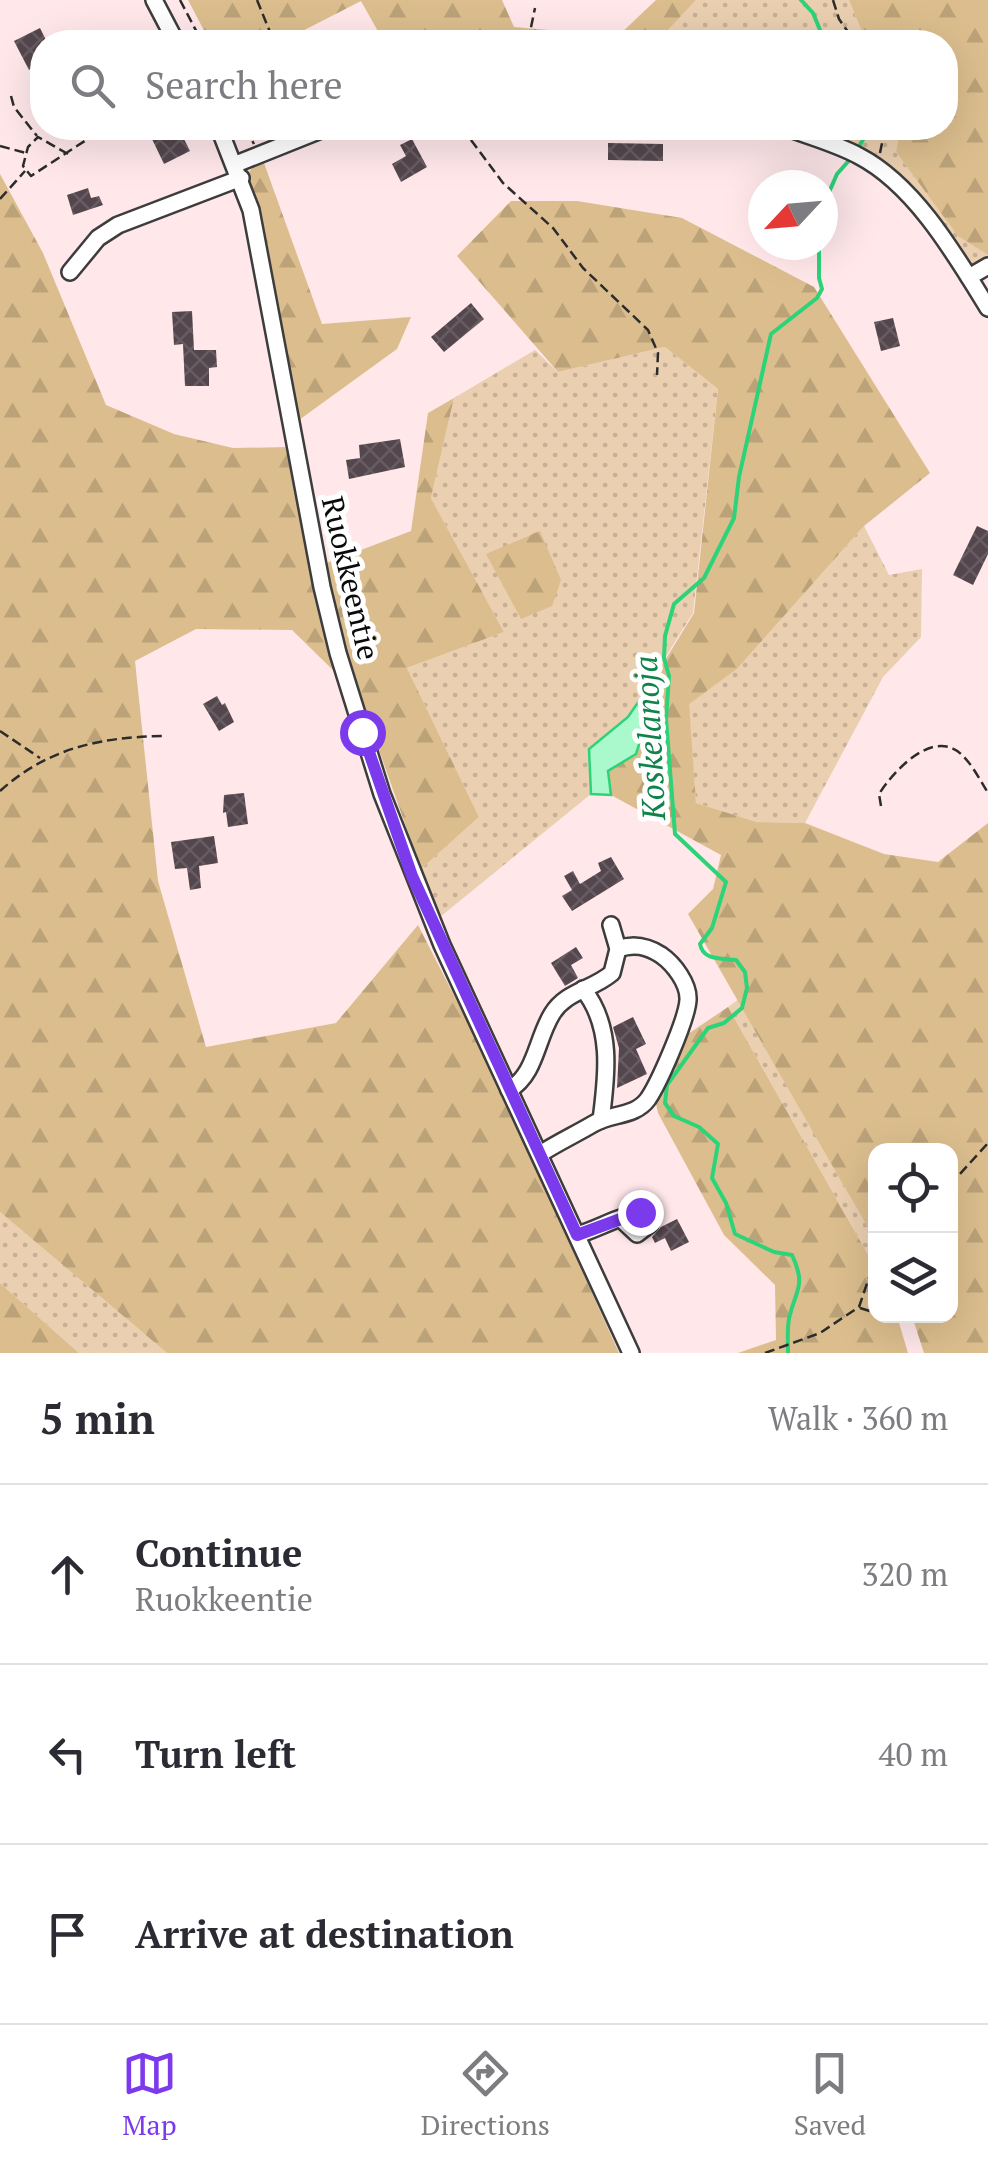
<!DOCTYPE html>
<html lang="en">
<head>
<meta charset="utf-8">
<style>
	body { margin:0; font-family:"PT Serif",serif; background:#f2f2f3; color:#2b2b33 }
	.controls { position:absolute; right:30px; bottom:30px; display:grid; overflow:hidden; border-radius:20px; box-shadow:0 10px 40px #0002 }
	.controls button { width:90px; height:90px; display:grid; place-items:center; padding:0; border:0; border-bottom:2px solid #e1e1e2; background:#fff; color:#2b2b33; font:50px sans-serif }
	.compass { position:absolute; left:748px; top:170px; width:90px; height:90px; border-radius:50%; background:#fff; box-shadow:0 10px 40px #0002; rotate:244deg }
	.stop { position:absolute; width:30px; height:30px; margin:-22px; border:8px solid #7c3aed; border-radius:50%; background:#fff }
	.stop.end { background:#7c3aed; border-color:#fff; box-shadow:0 2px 10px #0008 }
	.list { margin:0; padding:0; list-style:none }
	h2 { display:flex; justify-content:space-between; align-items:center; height:130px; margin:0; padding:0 40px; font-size:42px }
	h2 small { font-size:32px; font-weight:400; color:#7c7c81 }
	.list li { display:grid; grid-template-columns:65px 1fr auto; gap:30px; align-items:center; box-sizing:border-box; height:180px; padding:0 40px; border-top:2px solid #e1e1e2 }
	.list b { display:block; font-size:38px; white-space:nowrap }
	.list p { margin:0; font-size:32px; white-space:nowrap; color:#7c7c81 }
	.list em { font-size:32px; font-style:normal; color:#7c7c81 }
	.icon { flex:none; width:55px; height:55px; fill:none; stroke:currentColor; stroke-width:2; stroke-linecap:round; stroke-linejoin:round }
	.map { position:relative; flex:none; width:988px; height:1353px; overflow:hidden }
	.search { position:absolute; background:#fff; box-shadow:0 10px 40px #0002; left:30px; right:30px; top:30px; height:110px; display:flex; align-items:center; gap:25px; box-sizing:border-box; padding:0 35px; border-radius:40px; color:#7c7c81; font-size:38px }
	.sheet { height:670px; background:#fff }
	nav { display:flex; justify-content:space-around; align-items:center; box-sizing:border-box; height:140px; border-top:2px solid #e1e1e2; background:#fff; font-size:28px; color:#7c7c81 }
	nav a { display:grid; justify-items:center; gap:5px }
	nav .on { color:#7c3aed }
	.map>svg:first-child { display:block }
	.grass { fill:url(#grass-dots) }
	.forest { fill:url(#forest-firs) }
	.water { fill:#a9f9cc; stroke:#2cd379; stroke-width:2.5 }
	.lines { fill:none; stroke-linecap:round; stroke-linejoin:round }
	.stream { stroke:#2cd379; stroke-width:4 }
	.building { fill:url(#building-cross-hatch) }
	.minor-casing { stroke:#3d3d3d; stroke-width:20 }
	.path { stroke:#2c2c2c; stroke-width:2.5; stroke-dasharray:10 5; stroke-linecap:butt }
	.minor { stroke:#fff; stroke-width:15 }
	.route { stroke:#7c3aed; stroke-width:12 }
	.labels { text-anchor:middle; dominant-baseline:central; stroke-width:10; stroke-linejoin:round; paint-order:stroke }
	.street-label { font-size:30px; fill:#0a0a0a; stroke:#fff }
	.water-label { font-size:32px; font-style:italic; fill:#0f8349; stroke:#fff }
</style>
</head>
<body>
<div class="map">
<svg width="988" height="1353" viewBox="0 0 988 1353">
	<defs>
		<pattern id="grass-dots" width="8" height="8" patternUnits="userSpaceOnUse" patternTransform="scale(2.5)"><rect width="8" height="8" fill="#eacfb0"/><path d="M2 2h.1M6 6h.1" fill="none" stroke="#c7b096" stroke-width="1.8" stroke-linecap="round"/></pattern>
		<pattern id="forest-firs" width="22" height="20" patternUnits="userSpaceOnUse" patternTransform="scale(2.5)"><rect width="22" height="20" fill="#dcbe8e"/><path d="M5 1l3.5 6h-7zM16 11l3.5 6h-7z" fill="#bba279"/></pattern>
		<pattern id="building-cross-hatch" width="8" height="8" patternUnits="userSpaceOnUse" patternTransform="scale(2.5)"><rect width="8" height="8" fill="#53464d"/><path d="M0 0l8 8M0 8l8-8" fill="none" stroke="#675c62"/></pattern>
	</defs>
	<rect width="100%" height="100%" fill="#ffe7ea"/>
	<g class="grass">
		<path d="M 696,0 L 849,0 L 866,42 L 657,42 Z"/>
		<path d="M 803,128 L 900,128 L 896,152 L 958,235 L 988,255 L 988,260 L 969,267 L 895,171 L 845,143 Z"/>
		<path d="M 665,347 L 718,389 L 693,613 L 628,717 L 589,749 L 591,794 L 440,917 L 421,869 L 479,817 L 407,668 L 504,632 L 431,498 L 454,398 L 535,350 L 558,372 Z"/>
		<path d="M 864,526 L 889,575 L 922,569 L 921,637 L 883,677 L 805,823 L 757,822 L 696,803 L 688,704 L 737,669 Z"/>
		<path d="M 739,999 L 875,1240 L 875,1267 L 728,1007 Z"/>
		<path d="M 0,1212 L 167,1353 L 79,1353 L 0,1283 Z"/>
	</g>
	<g class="forest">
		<path d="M 188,0 L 502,0 L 514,27 L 618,36 L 656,0 L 696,0 L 657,42 L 384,42 L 361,1 L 281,42 L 210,42 Z"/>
		<path d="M 849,0 L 988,0 L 988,255 L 958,236 L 896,152 L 900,128 L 946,128 L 946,42 L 866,42 Z"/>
		<path d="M 264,163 L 322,324 L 411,317 L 397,349 L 299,420 L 269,258 L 245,177 L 253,167 Z"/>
		<path d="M 0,174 L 43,253 L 106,405 L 174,434 L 233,448 L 289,447 L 337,674 L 292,630 L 196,629 L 135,661 L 158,881 L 206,1047 L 336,1023 L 418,925 L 490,1066 L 619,1353 L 167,1353 L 0,1212 Z"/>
		<path d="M 511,201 L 577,201 L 682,218 L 814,287 L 930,473 L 864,526 L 737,669 L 689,704 L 696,803 L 757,822 L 805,823 L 884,854 L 938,862 L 988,823 L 988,1353 L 924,1353 L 912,1316 L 950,1316 L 950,1150 L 876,1150 L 875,1240 L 688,914 L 713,889 L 721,855 L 611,795 L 607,771 L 636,754 L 654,697 L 648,688 L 694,613 L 718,389 L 665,347 L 558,372 L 457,256 Z"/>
		<path d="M 454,398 L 431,498 L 504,632 L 407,668 L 479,817 L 421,869 L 349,665 L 324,564 L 411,531 L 428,413 Z"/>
		<path d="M 540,531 L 561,580 L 552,606 L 521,619 L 486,554 Z"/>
		<path d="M 728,1007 L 875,1267 L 876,1316 L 897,1316 L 908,1353 L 738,1353 L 776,1340 L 775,1285 L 724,1235 L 658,1113 L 653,1089 L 685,1036 Z"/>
		<path d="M 0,1283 L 79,1353 L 0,1353 Z"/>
	</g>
	<path class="water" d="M 648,688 L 654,696 L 636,754 L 608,771 L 611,795 L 591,794 L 589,749 L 628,717 Z"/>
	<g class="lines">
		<g class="stream">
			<path d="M 801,0 L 813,13 L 825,42"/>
			<path d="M 858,148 L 870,128"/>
			<path d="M 823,227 L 830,190 L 837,174 L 853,156"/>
			<path d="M 788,1353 C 788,1342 787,1329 789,1319 C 795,1290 807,1287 792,1255 L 774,1252 L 735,1234 L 726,1203 L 712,1178 L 718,1144 L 699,1127 L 674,1116 L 665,1103 L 667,1085 L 708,1028 L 724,1023 L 742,1008 L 747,988 L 745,972 L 736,960 C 722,958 703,961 700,944 L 712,928 L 726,882 L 675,834 L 666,719 L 669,676 L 664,658 L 665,636 L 674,604 L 704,578 L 734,518 L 739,477 L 771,334 L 817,298 L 822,289 L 819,278 L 819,245"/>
		</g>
	</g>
	<g class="building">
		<path d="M 40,28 L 47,42 L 42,42 L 42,63 L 29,70 L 14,41 Z"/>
		<path d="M 167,132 L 170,138 L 181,133 L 190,151 L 164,164 L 152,139 Z"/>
		<path d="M 412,139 L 427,167 L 401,182 L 392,164 L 406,156 L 400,145 Z"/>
		<path d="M 608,143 L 663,144 L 663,161 L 608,160 Z"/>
		<path d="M 88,188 L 91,198 L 99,196 L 103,205 L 73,215 L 67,195 Z"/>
		<path d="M 471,303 L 484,319 L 444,352 L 431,337 Z"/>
		<path d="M 192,311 L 194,350 L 216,350 L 217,367 L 209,368 L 209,386 L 185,386 L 183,344 L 174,345 L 172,312 Z"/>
		<path d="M 893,318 L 900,346 L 881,351 L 874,322 Z"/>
		<path d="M 400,439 L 405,467 L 349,479 L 346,460 L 360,458 L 359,445 Z"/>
		<path d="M 977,526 L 988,531 L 988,554 L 973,585 L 953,575 Z"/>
		<path d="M 217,696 L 222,705 L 225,703 L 234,722 L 219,731 L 203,704 Z"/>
		<path d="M 244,793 L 248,824 L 228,827 L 226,812 L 223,813 L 224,795 Z"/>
		<path d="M 214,836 L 218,863 L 199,866 L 201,888 L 190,890 L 187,868 L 175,869 L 171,842 Z"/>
		<path d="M 611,857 L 624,879 L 572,911 L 562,896 L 572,890 L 564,876 L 573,871 L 580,884 L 601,871 L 598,863 Z"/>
		<path d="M 576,947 L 583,958 L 571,965 L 578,978 L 565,986 L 551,963 Z"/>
		<path d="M 633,1017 L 646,1044 L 636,1049 L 647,1074 L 617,1088 L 619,1048 L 613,1027 Z"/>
		<path d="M 677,1219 L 689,1242 L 671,1251 L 665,1238 L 655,1243 L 652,1237 L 661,1227 Z"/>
	</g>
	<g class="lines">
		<defs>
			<g id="minor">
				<path d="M 154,0 L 176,42"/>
				<path d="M 219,128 L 251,210 L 322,587 L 338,653 L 382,794 L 442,945 L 631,1353"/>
				<path d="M 787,128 C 811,137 837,144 859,156 C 915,185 956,256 988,308"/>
				<path d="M 236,164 L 326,128"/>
				<path d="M 70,272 L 98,238 L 118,225 L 241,178"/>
				<path d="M 969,277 L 988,266"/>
				<path d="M 583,989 C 613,1026 607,1075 601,1120"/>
				<path d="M 509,1090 C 536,1074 536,1040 552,1014 C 566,991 592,990 612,973 L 618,949 L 611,925"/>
				<path d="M 540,1154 C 557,1143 576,1134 593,1124 C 611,1113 635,1117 648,1099 C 659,1083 687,1019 688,1000 C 689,984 674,964 661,955 C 647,946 634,943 618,949"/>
				<path d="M 577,1235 C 599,1229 621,1214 644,1213 L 650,1224 L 637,1234 L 621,1219"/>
			</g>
		</defs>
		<use href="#minor" class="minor-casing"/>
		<g class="path">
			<path d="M 180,0 L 202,42"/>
			<path d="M 257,0 L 274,42"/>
			<path d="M 833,0 L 839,19 L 855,42"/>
			<path d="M 528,42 L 535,8"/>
			<path d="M 11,96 L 14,107 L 37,136"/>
			<path d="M 245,128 L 254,144"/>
			<path d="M 462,128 L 503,183 L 553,228 L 583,268 L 648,330 L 658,353 L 657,375"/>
			<path d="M 404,134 L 430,128"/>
			<path d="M 0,146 L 26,153"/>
			<path d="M 880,153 L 885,128"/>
			<path d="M 68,154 L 38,137 L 28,147 L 23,166 L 31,176 L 100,131 L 104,128"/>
			<path d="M 0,199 L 25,171"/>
			<path d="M 0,731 L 40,758"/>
			<path d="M 0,791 C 48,748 100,737 164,736"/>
			<path d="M 881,806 L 879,794 C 893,772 932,728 961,754 C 972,764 980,780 988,793"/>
			<path d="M 950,1185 L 988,1143"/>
			<path d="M 860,1308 L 876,1313"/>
			<path d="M 765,1353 L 820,1333 L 859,1307 L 876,1257"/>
		</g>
		<use href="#minor" class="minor"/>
	</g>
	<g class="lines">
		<path class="route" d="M 362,732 L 412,876 L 577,1235 L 640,1212"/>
	</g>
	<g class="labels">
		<g class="street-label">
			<text transform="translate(351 578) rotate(77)">Ruokkeentie</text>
		</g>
		<g class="water-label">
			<text transform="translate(649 738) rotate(-93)">Koskelanoja</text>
		</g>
	</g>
</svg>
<div class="controls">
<button><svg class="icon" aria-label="locate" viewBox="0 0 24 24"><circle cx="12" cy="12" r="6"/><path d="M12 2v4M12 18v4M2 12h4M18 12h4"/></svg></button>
<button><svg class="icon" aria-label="layers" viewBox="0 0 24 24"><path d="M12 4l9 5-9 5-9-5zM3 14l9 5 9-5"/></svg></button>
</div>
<svg class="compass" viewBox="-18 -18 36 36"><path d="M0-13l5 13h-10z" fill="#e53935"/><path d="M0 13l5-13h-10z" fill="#7c7c81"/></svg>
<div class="stop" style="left:362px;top:732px"></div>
<div class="stop end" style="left:640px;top:1212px"></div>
<div class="search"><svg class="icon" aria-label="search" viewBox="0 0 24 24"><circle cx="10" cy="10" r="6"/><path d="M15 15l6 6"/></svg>Search here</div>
</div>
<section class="sheet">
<h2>5 min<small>Walk · 360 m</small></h2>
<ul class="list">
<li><svg class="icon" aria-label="ahead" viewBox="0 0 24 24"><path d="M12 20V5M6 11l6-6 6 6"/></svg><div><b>Continue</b><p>Ruokkeentie</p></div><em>320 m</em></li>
<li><svg class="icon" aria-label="left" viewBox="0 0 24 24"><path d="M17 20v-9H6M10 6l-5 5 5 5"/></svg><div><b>Turn left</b></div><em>40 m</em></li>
<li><svg class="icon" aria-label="arrive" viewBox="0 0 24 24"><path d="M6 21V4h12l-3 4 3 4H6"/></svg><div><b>Arrive at destination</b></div></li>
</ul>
</section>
<nav>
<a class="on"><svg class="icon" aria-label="map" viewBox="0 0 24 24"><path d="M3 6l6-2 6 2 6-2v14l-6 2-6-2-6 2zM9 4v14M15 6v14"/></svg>Map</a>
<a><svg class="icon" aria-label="directions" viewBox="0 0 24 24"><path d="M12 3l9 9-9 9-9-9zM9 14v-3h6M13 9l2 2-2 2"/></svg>Directions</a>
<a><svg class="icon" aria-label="saved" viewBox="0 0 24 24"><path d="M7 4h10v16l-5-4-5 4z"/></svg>Saved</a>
</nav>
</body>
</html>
